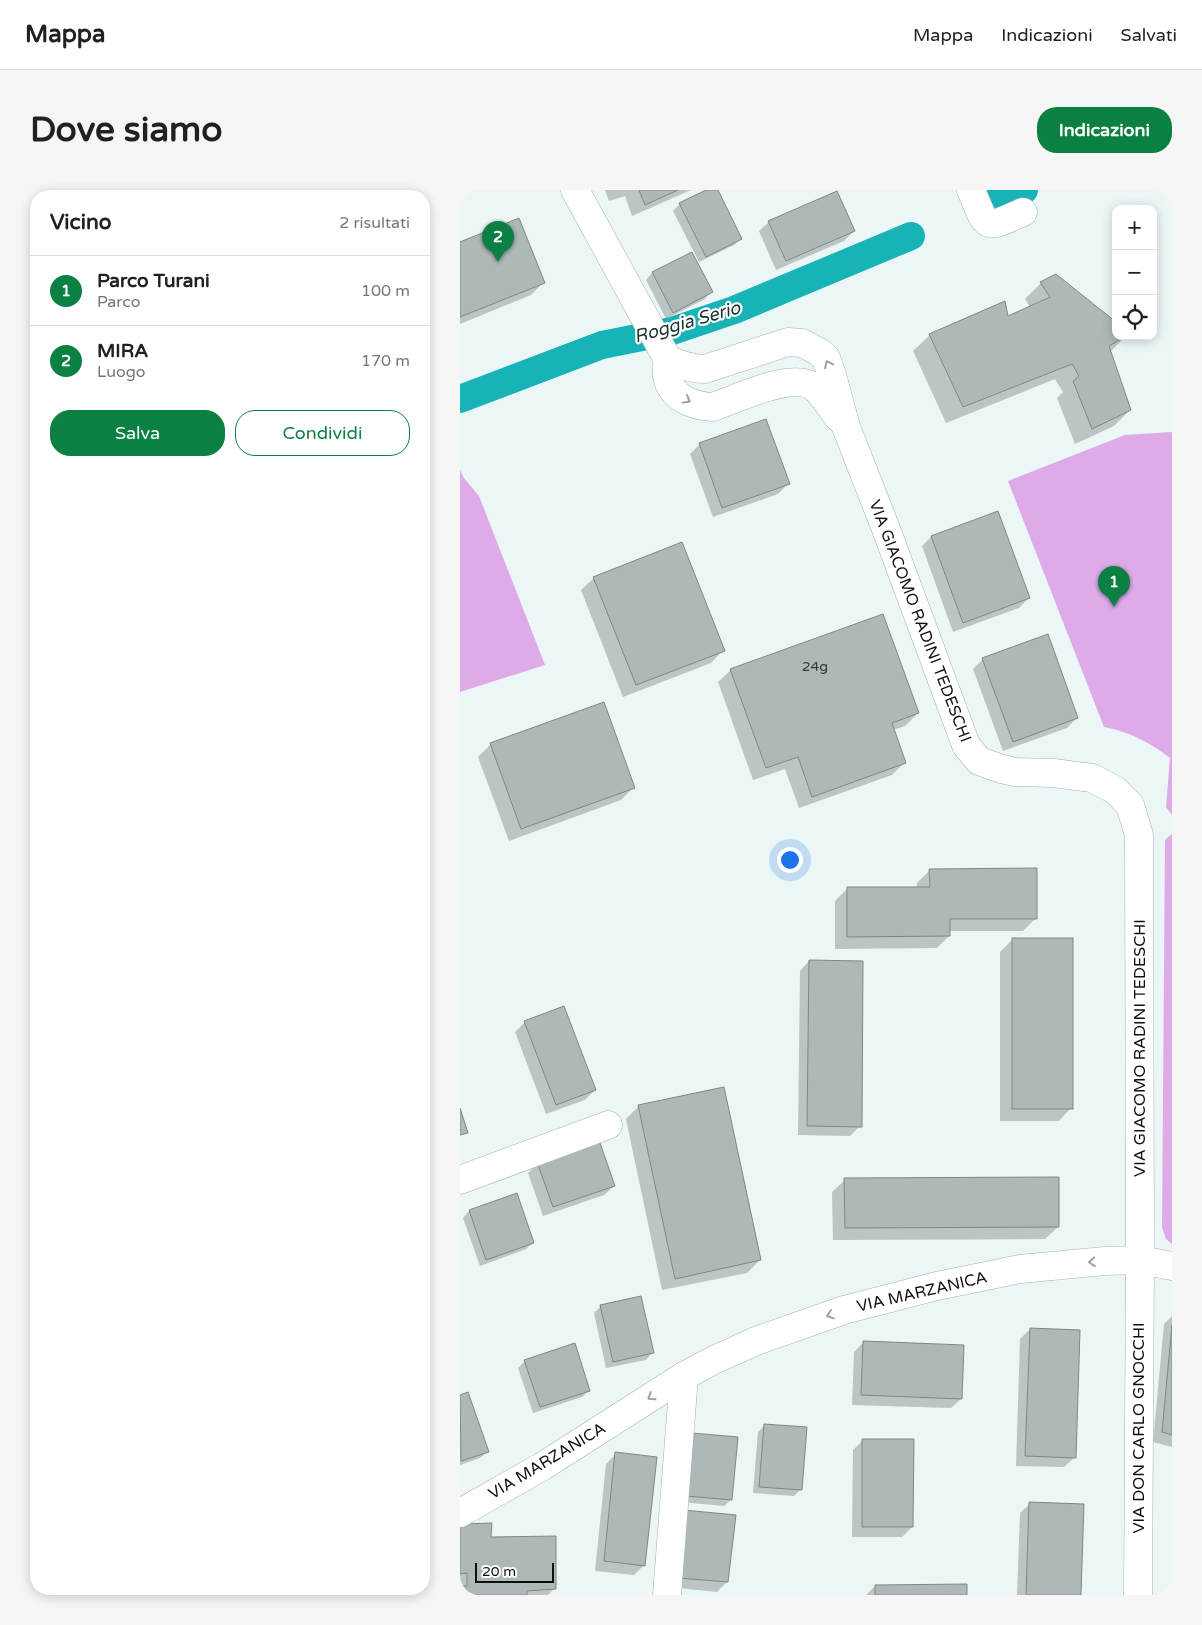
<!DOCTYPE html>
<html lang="it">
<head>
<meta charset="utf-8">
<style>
	body { margin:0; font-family:"Varela Round",sans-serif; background:#f6f6f6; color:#202124 }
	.controls { position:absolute; right:15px; top:15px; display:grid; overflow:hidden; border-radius:10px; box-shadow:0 2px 12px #0003 }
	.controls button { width:45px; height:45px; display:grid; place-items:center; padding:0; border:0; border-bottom:1px solid #e0e0e0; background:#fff; color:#202124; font:25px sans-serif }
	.scale { position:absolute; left:15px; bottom:12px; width:79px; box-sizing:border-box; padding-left:5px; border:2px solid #0c0f0f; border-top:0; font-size:14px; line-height:18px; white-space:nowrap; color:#0c0f0f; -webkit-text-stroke:4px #fff; paint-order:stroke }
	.you { position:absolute; left:329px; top:669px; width:18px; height:18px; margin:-12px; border:4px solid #fff; border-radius:50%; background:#1a73e8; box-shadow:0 0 0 8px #1a73e833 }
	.badge { display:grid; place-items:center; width:32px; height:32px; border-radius:50%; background:#0b8043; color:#fff; font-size:16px; font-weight:700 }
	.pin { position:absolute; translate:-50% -41px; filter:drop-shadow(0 1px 2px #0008) }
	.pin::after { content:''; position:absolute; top:26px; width:18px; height:15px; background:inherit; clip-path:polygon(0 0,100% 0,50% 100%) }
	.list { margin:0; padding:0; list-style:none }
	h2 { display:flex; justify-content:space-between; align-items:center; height:65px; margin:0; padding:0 20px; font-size:21px }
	h2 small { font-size:16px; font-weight:400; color:#757577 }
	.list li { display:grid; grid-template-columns:32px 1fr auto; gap:15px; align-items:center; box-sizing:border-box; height:70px; padding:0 20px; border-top:1px solid #e0e0e0 }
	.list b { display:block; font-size:19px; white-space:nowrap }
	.list p { margin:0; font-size:16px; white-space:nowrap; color:#757577 }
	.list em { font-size:16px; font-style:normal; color:#757577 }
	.actions { display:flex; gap:10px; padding:15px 20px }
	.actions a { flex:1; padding:11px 0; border:1px solid #0b8043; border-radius:20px; text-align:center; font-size:18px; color:#0b8043 }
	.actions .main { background:#0b8043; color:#fff }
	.icon { flex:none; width:28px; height:28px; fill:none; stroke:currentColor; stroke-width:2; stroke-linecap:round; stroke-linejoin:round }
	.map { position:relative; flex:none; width:712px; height:1405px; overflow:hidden; border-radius:20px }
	header { display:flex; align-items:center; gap:30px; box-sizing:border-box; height:70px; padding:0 25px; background:#fff; border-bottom:1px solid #e0e0e0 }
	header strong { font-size:24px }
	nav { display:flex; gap:28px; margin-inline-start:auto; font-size:18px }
	.intro { display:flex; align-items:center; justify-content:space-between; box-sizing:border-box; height:120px; padding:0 30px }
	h1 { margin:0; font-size:35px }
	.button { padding:12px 22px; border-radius:20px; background:#0b8043; color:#fff; font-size:18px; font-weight:700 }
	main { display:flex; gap:30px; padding:0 30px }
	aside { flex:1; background:#fff; border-radius:20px; box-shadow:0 2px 12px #0003 }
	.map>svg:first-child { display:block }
	.green { fill:#deaae8 }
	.shadow { fill:#0003 }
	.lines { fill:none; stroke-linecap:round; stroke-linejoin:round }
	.canal { stroke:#18b3b6; stroke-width:28 }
	.building { fill:#aeb8b8; stroke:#7f8888 }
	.minor-casing { stroke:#a7b1b1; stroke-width:29 }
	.minor { stroke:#fff; stroke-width:28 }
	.oneway { stroke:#9e9f9f }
	.labels { text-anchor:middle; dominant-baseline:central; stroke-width:4.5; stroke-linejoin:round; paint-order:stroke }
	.number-label { font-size:14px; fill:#343939 }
	.street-label { font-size:16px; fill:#0c0f0f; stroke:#fff }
	.water-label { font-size:18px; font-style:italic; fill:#182f2f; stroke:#fff }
</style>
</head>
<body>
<header>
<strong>Mappa</strong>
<nav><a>Mappa</a><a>Indicazioni</a><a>Salvati</a></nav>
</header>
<div class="intro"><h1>Dove siamo</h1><a class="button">Indicazioni</a></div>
<main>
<aside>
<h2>Vicino<small>2 risultati</small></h2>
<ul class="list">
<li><span class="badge">1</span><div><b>Parco Turani</b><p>Parco</p></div><em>100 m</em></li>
<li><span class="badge">2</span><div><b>MIRA</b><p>Luogo</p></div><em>170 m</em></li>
</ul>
<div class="actions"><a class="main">Salva</a><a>Condividi</a></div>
</aside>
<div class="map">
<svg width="712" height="1405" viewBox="0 0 712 1405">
	<rect width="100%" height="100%" fill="#ebf6f6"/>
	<g class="green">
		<path d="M 712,242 L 712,625 L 706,617 L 710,568 C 689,552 670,542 644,537 L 548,291 L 665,245 Z"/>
		<path d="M 0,280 L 4,288 L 19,306 L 85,475 L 0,502 Z"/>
		<path d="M 712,644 L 712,1054 L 706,1049 L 702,1037 L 705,650 Z"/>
	</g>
	<g class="shadow">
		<path d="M 145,0 L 231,0 L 172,26 L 165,6 L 149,11 Z"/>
		<path d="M 249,0 L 257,0 L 281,48 L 274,55 L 239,72 L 213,21 L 220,14 Z"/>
		<path d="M 309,32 L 394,41 L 384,51 L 316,80 L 299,41 Z"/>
		<path d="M 0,53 L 84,92 L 71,105 L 0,134 Z"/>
		<path d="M 231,63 L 251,102 L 245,109 L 206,129 L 186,90 L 192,83 Z"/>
		<path d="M 581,93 L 656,146 L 666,146 L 650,162 L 670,220 L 654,236 L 615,254 L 597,208 L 603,202 L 595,189 L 486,233 L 453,161 L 470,145 L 547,128 L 570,117 L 565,109 Z"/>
		<path d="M 240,254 L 328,294 L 318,304 L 253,327 L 230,264 Z"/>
		<path d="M 471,347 L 569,408 L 559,418 L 493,442 L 462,356 Z"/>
		<path d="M 134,388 L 263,460 L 251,473 L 163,507 L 121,400 Z"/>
		<path d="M 523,469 L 617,528 L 607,538 L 543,561 L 513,479 Z"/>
		<path d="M 271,480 L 458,523 L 445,536 L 433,540 L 445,572 L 432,585 L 339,618 L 325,579 L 293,590 L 258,492 Z"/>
		<path d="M 31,554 L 174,597 L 161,610 L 49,651 L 18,567 Z"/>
		<path d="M 470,680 L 576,728 L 563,741 L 489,741 L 489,746 L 477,758 L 375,759 L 375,711 L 387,699 L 457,698 L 457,693 Z"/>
		<path d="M 553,749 L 611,918 L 599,931 L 540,931 L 540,762 Z"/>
		<path d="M 349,771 L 400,936 L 390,946 L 338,945 L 340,781 Z"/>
		<path d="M 65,832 L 135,900 L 125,910 L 86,924 L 55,842 Z"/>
		<path d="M 179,916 L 300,1070 L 287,1083 L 202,1100 L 166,929 Z"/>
		<path d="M 78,973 L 154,996 L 144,1005 L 83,1026 L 68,983 Z"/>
		<path d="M 385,990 L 598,1037 L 585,1049 L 373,1050 L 372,1002 Z"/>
		<path d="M 56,1005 L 73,1052 L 66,1059 L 20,1076 L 3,1028 L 9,1021 Z"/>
		<path d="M 141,1116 L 192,1163 L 186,1170 L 146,1178 L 134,1123 Z"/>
		<path d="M 712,1126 L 712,1257 L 693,1252 L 704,1134 Z"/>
		<path d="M 570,1139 L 614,1268 L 604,1277 L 556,1276 L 560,1149 Z"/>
		<path d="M 404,1152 L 501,1209 L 491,1218 L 392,1215 L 394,1162 Z"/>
		<path d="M 65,1171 L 129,1200 L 122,1207 L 73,1223 L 58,1178 Z"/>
		<path d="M 7,1204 L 27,1262 L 20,1268 L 0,1275 L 0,1206 Z"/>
		<path d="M 304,1236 L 341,1299 L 334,1306 L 293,1303 L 298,1242 Z"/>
		<path d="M 403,1250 L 452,1337 L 442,1347 L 392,1347 L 393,1260 Z"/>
		<path d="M 226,1251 L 271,1310 L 264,1316 L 220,1312 Z"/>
		<path d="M 156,1264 L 184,1375 L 174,1385 L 135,1381 L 146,1274 Z"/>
		<path d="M 570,1314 L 620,1405 L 557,1405 L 560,1323 Z"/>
		<path d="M 275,1326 L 267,1392 L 257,1402 L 208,1397 Z"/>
		<path d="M 0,1336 L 29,1348 L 95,1398 L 88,1405 L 0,1405 Z"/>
		<path d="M 415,1396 L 506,1405 L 406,1405 Z"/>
	</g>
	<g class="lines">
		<g class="canal">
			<path d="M 534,12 L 564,0"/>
			<path d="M 0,209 L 142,155 L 212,141 L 274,120 L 451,46"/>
		</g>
	</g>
	<g class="building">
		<path d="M 179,0 L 218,0 L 185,15 Z"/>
		<path d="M 246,0 L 258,0 L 282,49 L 246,67 L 219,13 Z"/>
		<path d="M 377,1 L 395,41 L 326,71 L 308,31 Z"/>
		<path d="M 59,28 L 85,93 L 0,127 L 0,52 Z"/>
		<path d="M 232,62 L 253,102 L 213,123 L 192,82 Z"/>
		<path d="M 596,84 L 656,132 L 656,146 L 666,146 L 649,156 L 671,220 L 632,239 L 613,191 L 619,186 L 612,174 L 503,217 L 469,144 L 545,111 L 548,126 L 590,107 L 580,92 Z"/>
		<path d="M 306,229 L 330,294 L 262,318 L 239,253 Z"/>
		<path d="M 538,321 L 570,408 L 503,433 L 471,346 Z"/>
		<path d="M 222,352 L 265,461 L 176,495 L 133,387 Z"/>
		<path d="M 423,424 L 459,523 L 432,533 L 446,573 L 352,607 L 338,567 L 306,578 L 270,479 Z"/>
		<path d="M 588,444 L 618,528 L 553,552 L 522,468 Z"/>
		<path d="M 144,512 L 175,598 L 61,639 L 30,553 Z"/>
		<path d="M 577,678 L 577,729 L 490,729 L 490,746 L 387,747 L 387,697 L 470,697 L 469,679 Z"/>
		<rect x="552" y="748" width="61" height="171"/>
		<path d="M 349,770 L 403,771 L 402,937 L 347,936 Z"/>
		<path d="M 104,816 L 136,900 L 96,915 L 64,831 Z"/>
		<path d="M 264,897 L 301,1070 L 215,1089 L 178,915 Z"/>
		<path d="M 0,918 L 8,943 L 0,945 Z"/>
		<path d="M 139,950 L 155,996 L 93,1017 L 77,972 Z"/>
		<path d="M 599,987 L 599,1037 L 385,1038 L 384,988 Z"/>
		<path d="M 57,1003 L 74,1053 L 26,1070 L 9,1020 Z"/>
		<path d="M 181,1106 L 194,1163 L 153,1172 L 140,1115 Z"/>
		<path d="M 712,1135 L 712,1245 L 702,1242 Z"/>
		<path d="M 570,1138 L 620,1140 L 616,1268 L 565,1266 Z"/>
		<path d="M 403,1151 L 504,1155 L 502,1209 L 401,1205 Z"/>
		<path d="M 115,1153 L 130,1201 L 80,1217 L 64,1170 Z"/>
		<path d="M 8,1202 L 29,1262 L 1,1271 L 0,1205 Z"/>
		<path d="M 304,1234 L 347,1237 L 342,1300 L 299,1297 Z"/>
		<path d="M 232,1243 L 278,1247 L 272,1310 L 226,1306 Z"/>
		<path d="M 402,1249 L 454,1249 L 453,1337 L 402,1337 Z"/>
		<path d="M 155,1262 L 197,1267 L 185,1376 L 144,1371 Z"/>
		<path d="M 569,1312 L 624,1314 L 621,1405 L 566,1405 Z"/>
		<path d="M 224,1320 L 276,1325 L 268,1392 L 218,1388 Z"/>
		<path d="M 32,1333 L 31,1347 L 96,1346 L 96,1399 L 67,1401 L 67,1405 L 0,1405 L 0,1396 L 7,1396 L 7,1383 L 0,1384 L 0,1334 Z"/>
		<path d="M 507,1394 L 507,1405 L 415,1405 L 415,1395 Z"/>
	</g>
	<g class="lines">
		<defs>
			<g id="minor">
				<path d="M 115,0 L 208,170"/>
				<path d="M 511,0 C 528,40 523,40 563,22"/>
				<path d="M 208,170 C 220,175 231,179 245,179 L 328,152 L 342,153 L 359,162 L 366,168 L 372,185 L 386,237 L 426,339 L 506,555 L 519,571 L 542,579 L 555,582 L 593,583 L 632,588 L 655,600 L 670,615 L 679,645 L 680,1070 L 678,1405"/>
				<path d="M 208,170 C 207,175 206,181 207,186 C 211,208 233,216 253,217 C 276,209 334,180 355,198 C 364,205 371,219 379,228"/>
				<path d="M 0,990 L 148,935"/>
				<path d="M 0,1323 L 83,1276 L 224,1186 L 254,1170 L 296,1151 L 384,1120 L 477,1096 L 560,1079 L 645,1071 L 680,1070 L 712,1076"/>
				<path d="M 207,1405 L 224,1186"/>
			</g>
		</defs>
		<use href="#minor" class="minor-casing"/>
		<use href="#minor" class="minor"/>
	</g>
	<defs><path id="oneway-chevron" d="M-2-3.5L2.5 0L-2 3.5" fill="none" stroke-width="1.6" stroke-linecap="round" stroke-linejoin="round" transform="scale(1.25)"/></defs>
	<g class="oneway">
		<use href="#oneway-chevron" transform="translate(368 174) rotate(-115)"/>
		<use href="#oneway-chevron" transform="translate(227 210) rotate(29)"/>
		<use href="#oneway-chevron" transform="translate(632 1072) rotate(175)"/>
		<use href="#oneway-chevron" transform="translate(370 1125) rotate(161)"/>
		<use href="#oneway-chevron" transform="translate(191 1207) rotate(147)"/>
	</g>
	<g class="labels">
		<g class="number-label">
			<text x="355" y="476">24g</text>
		</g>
		<g class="street-label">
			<text transform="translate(460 431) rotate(69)">VIA GIACOMO RADINI TEDESCHI</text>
			<text transform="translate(680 858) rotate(-90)">VIA GIACOMO RADINI TEDESCHI</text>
			<text transform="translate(462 1102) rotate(-13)">VIA MARZANICA</text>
			<text transform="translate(679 1238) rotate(-90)">VIA DON CARLO GNOCCHI</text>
			<text transform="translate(87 1271) rotate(-31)">VIA MARZANICA</text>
		</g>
		<g class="water-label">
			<text transform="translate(227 132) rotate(-16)">Roggia Serio</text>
		</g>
	</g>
</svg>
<div class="controls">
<button>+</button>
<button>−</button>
<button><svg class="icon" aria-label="locate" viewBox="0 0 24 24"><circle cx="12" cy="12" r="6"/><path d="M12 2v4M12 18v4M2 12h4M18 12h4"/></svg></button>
</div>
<div class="scale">20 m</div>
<div class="you"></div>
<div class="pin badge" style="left:654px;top:417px">1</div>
<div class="pin badge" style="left:38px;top:72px">2</div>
</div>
</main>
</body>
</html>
